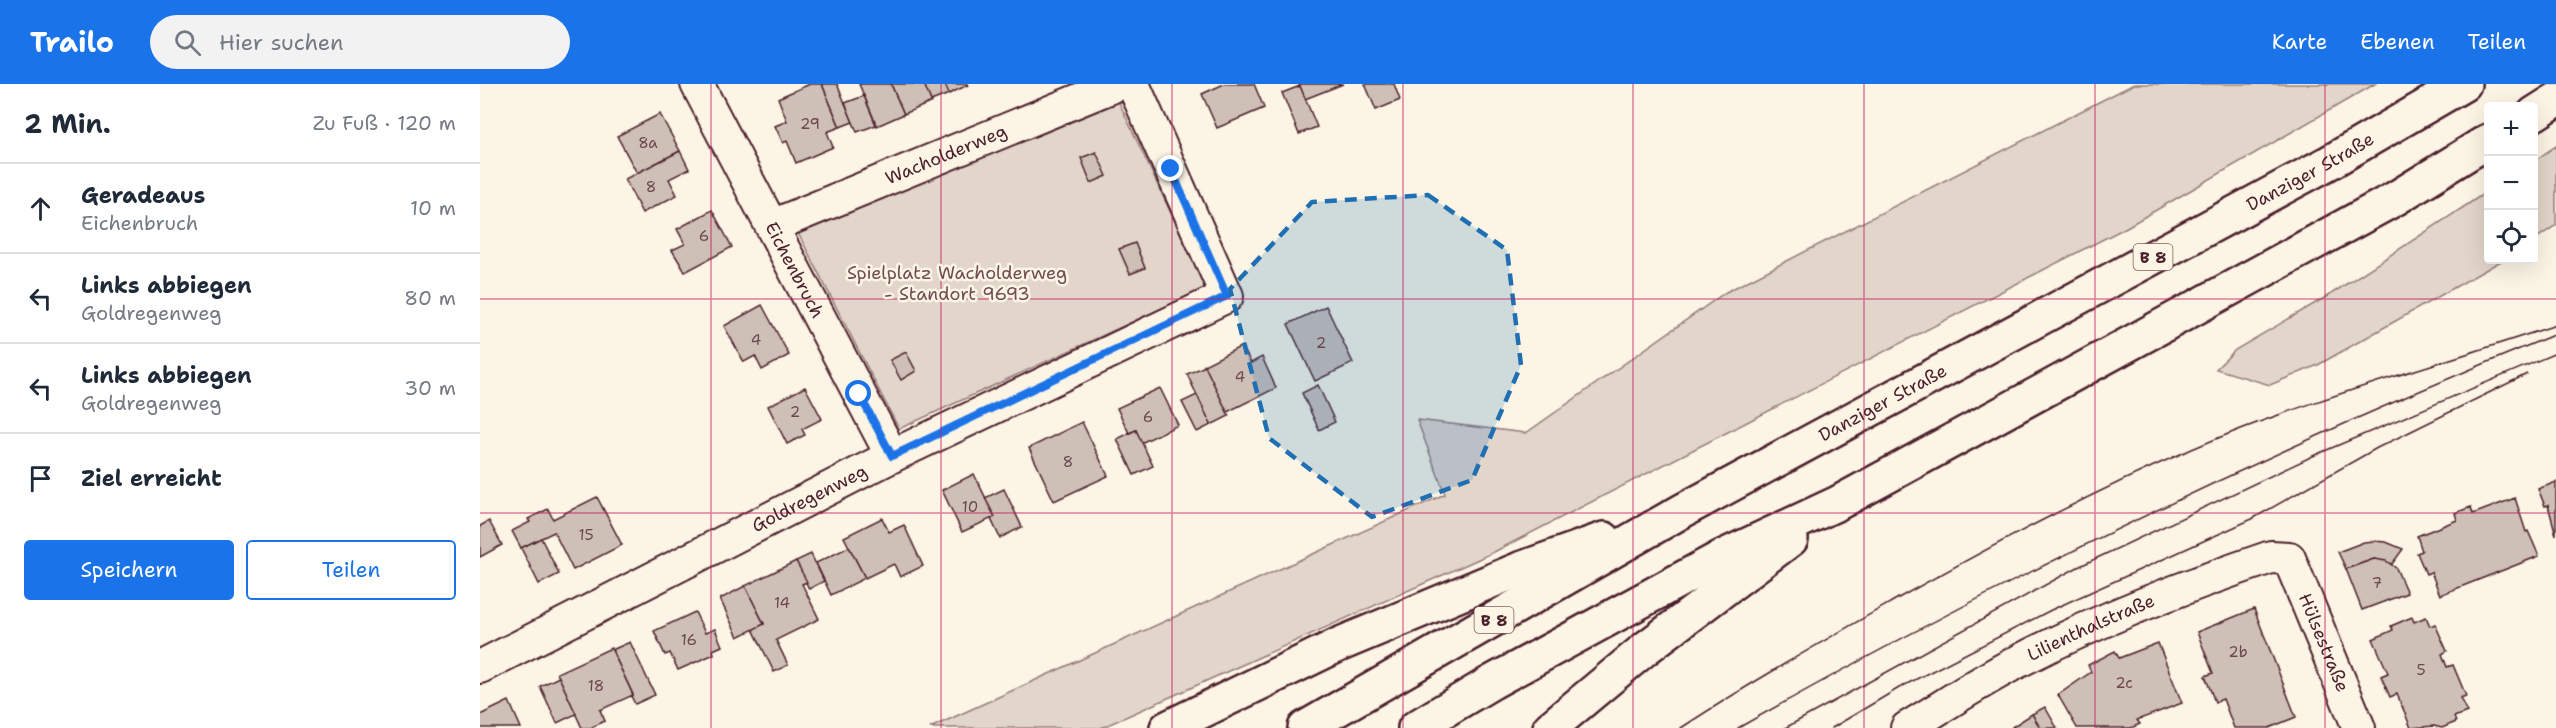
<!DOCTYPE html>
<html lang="de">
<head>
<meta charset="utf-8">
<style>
	body { margin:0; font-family:"Shantell Sans",sans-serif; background:#f2f2f3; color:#1f2937 }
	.controls { position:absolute; right:18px; top:18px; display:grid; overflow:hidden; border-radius:6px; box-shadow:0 6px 24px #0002 }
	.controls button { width:54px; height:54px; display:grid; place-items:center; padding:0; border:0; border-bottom:2px solid #e0e1e3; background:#fff; color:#1f2937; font:30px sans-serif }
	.stop { position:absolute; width:18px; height:18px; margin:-14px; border:4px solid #1a73e8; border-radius:50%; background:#fff }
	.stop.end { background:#1a73e8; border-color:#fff; box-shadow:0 2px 6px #0008 }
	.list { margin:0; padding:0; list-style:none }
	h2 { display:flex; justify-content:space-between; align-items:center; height:78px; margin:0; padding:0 24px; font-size:26px }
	h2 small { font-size:20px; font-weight:400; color:#747a83 }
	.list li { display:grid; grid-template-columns:39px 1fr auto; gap:18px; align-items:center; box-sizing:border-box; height:90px; padding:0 24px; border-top:2px solid #e0e1e3 }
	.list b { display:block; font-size:22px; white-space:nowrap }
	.list p { margin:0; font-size:20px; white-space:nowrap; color:#747a83 }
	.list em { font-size:20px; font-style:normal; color:#747a83 }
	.actions { display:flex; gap:12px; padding:18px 24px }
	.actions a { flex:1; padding:14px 0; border:2px solid #1a73e8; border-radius:6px; text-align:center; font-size:21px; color:#1a73e8 }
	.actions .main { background:#1a73e8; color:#fff }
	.icon { flex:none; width:33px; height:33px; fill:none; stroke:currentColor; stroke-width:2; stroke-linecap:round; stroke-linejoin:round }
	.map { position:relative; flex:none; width:2076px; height:644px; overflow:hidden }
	header { display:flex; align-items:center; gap:36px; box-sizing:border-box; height:84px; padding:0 30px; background:#1a73e8; color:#fff }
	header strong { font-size:28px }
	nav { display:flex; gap:33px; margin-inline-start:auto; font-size:21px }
	.search { width:420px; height:54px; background:#f2f2f3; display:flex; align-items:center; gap:15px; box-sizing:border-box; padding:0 21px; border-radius:33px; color:#747a83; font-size:22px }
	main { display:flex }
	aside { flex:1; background:#fff }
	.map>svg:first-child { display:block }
	.green { fill:#e2d5ca; stroke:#967a7a; stroke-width:1.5 }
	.building { fill:#cfc0b7; stroke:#4a1f2b; stroke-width:1.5 }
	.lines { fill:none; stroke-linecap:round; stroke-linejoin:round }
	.street-casing { stroke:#4a1f2b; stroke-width:36 }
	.highway-casing { stroke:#4a1f2b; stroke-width:38 }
	.street { stroke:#fcf5e5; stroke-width:32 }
	.highway { stroke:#fcf5e5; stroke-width:33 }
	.tram { stroke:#4a1f2b; stroke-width:1.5 }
	.route { stroke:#1a73e8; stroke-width:8 }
	.marked { fill:#1f6fb2; fill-opacity:0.2; stroke:#1f6fb2; stroke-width:4.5; stroke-dasharray:12 8; stroke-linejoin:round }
	.grid { fill:none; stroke:#c2185b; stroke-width:1.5; stroke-opacity:0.55 }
	.labels { text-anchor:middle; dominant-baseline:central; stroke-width:5; stroke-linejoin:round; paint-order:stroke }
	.number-label { font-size:15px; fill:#6b474e }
	.shield { fill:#fcf5e5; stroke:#7f5f63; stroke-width:1.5 }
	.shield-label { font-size:16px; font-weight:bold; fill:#4a1f2b }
	.street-label { font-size:18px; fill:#4a1f2b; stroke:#fcf5e5 }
	.park-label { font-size:18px; fill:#704c53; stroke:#fcf5e5 }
</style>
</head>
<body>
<header>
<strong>Trailo</strong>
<div class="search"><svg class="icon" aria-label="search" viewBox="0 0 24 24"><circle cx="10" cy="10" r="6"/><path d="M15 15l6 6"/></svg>Hier suchen</div>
<nav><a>Karte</a><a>Ebenen</a><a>Teilen</a></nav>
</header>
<main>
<aside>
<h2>2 Min.<small>Zu Fuß · 120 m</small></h2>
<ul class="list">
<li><svg class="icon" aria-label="ahead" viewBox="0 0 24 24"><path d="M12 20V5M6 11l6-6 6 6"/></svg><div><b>Geradeaus</b><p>Eichenbruch</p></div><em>10 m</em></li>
<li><svg class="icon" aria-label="left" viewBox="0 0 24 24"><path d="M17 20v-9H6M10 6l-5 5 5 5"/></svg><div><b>Links abbiegen</b><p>Goldregenweg</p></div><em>80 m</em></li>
<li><svg class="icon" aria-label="left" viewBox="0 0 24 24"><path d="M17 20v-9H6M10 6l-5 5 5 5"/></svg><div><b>Links abbiegen</b><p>Goldregenweg</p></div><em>30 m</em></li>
<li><svg class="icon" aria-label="arrive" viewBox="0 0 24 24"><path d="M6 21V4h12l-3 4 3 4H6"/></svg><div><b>Ziel erreicht</b></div></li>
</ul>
<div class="actions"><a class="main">Speichern</a><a>Teilen</a></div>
</aside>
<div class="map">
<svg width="2076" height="644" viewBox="0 0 2076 644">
	<rect width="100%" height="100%" fill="#fcf5e5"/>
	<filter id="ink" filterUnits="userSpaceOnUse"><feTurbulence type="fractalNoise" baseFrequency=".0167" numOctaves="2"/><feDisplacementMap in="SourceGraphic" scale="12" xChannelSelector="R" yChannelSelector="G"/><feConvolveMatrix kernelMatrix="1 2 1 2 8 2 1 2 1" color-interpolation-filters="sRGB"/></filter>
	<g filter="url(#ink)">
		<g class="green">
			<path d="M 1654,0 L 1895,0 L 1645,144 L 1012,469 L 621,644 L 450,644 L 965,410 L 937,336 L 1046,349 L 1246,208 Z"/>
			<path d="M 637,14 L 726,204 L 419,345 L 318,149 Z"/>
			<path d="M 2076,62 L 2076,141 L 2054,156 L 2054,77 Z"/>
			<path d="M 2008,107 L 2008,176 L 2023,176 L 1838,281 L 1790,301 L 1736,285 L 1755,266 L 1851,210 Z"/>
		</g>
		<g class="building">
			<path d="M 330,0 L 342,0 L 360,43 L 347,48 L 353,63 L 316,79 L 307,57 L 303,59 L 295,42 L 307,37 L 298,14 Z"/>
			<path d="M 342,0 L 357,0 L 373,38 L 360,43 Z"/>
			<path d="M 379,0 L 411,0 L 424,30 L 397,42 Z"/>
			<path d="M 411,0 L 444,0 L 452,18 L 424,30 Z"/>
			<path d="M 444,0 L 465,0 L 469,10 L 451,17 Z"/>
			<path d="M 465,0 L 488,0 L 488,1 L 469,10 Z"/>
			<path d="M 744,0 L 774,0 L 784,24 L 737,44 L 722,10 Z"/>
			<path d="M 819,0 L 863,0 L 825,15 Z"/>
			<path d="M 885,0 L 914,0 L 920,16 L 896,26 Z"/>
			<path d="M 820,2 L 837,43 L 819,50 L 802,9 Z"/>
			<path d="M 384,12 L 396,41 L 377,48 L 365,19 Z"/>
			<path d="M 180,30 L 200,67 L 157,89 L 137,52 Z"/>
			<path d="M 200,67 L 209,85 L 189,95 L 197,111 L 162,129 L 145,95 Z"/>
			<path d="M 616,68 L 627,92 L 611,99 L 601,74 Z"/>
			<path d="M 232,126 L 252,163 L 205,188 L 192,166 L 205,160 L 197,145 Z"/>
			<path d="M 655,159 L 665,184 L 650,190 L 639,165 Z"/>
			<path d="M 282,221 L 309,271 L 282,286 L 275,272 L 264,278 L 244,242 Z"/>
			<path d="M 846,222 L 873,279 L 835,297 L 808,240 Z"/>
			<path d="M 762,262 L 771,279 L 782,273 L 796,304 L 747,328 L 724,281 Z"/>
			<path d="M 426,268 L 436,287 L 421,296 L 410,276 Z"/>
			<path d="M 725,282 L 749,332 L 731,341 L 707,290 Z"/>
			<path d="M 838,301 L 855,338 L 839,346 L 822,309 Z"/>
			<path d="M 325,303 L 342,335 L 322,345 L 325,351 L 307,360 L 288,322 Z"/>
			<path d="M 680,304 L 698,341 L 661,359 L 656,346 L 649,349 L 637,324 Z"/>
			<path d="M 717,311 L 731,341 L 717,348 L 702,318 Z"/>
			<path d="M 602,338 L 628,392 L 574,417 L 549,364 Z"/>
			<path d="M 656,346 L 673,382 L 654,391 L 637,355 Z"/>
			<path d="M 494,390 L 515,433 L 482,448 L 462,406 Z"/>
			<path d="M 2076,398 L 2076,451 L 2068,421 L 2065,422 L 2058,405 Z"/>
			<path d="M 524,405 L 542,443 L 520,454 L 511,435 L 515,433 L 505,414 Z"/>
			<path d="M 117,413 L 142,461 L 93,486 L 74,448 L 41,464 L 32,447 L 50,438 L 48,435 L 68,425 L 73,435 Z"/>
			<path d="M 2035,414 L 2046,448 L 2048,447 L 2059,472 L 1960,511 L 1951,488 L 1946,490 L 1937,469 L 1942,467 L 1937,452 L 1977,436 L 1975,429 L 1991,423 L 1993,430 Z"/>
			<path d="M 402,434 L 409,448 L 424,441 L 443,482 L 420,493 L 414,480 L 385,494 L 364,453 Z"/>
			<path d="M 9,437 L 22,461 L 0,473 L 0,442 Z"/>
			<path d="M 61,454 L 79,490 L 59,500 L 41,464 Z"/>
			<path d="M 1894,457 L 1906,458 L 1923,465 L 1912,480 L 1894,475 L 1866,485 L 1858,468 L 1884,458 Z"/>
			<path d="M 369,463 L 385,494 L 351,511 L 336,479 Z"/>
			<path d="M 331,470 L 344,497 L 329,505 L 316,477 Z"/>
			<path d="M 1894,475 L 1906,477 L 1916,484 L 1927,509 L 1882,526 L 1866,485 Z"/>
			<path d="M 316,477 L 327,498 L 322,500 L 339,535 L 296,556 L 308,581 L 294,588 L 273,545 L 284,540 L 265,502 Z"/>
			<path d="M 265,502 L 284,540 L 258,553 L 240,515 Z"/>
			<path d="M 1774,525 L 1816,633 L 1789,644 L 1754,644 L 1743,615 L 1735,618 L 1725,592 L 1733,589 L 1717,548 Z"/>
			<path d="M 215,528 L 225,549 L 235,545 L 242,562 L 233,566 L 234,570 L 198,586 L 190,569 L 185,571 L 174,547 Z"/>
			<path d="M 1932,533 L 1934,538 L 1946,533 L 1950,542 L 1955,540 L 1967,567 L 1962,570 L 1967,583 L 1973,581 L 1986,612 L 1980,614 L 1987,628 L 1974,633 L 1976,638 L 1962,644 L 1954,642 L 1931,644 L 1917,610 L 1910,613 L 1901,592 L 1908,589 L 1893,555 L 1913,546 L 1911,542 Z"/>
			<path d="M 150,558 L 175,611 L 155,620 L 151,612 L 153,611 L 132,566 Z"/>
			<path d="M 1678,559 L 1702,619 L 1657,636 L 1660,640 L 1651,644 L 1597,644 L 1578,611 L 1611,588 L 1608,581 L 1635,567 L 1639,574 Z"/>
			<path d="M 131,564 L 153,611 L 120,626 L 125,637 L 110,644 L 102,644 L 77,589 Z"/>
			<path d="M 79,593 L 96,630 L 77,639 L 60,602 Z"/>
			<path d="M 29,617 L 41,644 L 0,644 L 0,631 Z"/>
			<path d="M 1565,623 L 1577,644 L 1560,644 L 1552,630 Z"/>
			<path d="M 1552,630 L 1560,644 L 1532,644 L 1532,643 Z"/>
		</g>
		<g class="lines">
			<defs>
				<g id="street">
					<path id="s1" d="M 217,0 L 412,372"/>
					<path id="s2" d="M 292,142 L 638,0"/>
					<path id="s3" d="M 0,583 L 412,372 L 747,212 L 653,0"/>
					<path id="s4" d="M 1427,644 C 1465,621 1502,596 1541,576 C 1622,534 1705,502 1791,473 L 1809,474 L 1879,644"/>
				</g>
				<g id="highway">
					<path d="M 2054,30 L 2076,16"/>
					<path d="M 687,644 L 858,561 L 1040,485 L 1124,455"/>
					<path id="s5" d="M 825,644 L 1202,427 L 1850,78 L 1984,0"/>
					<path d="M 935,644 L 1012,598 L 1242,473 L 1358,419 L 1916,114 L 2008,57"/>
					<path d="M 1070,644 L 1166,564 L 1311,455"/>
				</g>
			</defs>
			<use href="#street" class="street-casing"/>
			<use href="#highway" class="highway-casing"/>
			<use href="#street" class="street"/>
			<use href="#highway" class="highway"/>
			<g class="tram">
				<path d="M 1201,644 C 1273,597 1347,555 1422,512 C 1517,459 1612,408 1712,365 C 1830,314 1955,282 2076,241"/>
				<path d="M 1258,644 C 1522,495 1795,364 2076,250"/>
				<path d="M 1305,644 L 1598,483 L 1835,371 L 2076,269"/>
				<path d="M 1352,644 L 1419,604 L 1571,526 L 1772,435 L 1897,364 L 2047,290"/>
			</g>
		</g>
	</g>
	<g class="lines" filter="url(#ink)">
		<path class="route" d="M 379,310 L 412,372 L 747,212 L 691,85"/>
	</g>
	<path class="marked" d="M 948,111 L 1027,166 L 1041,281 L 992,396 L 892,433 L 789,354 L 750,205 L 832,118 Z"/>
	<path class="grid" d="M 231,0 L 231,644M 461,0 L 461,644M 692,0 L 692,644M 923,0 L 923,644M 1153,0 L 1153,644M 1384,0 L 1384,644M 1615,0 L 1615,644M 1845,0 L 1845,644M 0,215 L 2076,215M 0,429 L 2076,429"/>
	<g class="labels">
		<g class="number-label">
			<text x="330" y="40">29</text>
			<text x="168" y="59">8a</text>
			<text x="171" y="103">8</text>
			<text x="224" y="152">6</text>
			<text x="276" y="256">4</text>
			<text x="841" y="259">2</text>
			<text x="760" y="293">4</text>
			<text x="315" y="328">2</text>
			<text x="668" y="333">6</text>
			<text x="588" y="378">8</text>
			<text x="490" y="423">10</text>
			<text x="106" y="451">15</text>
			<text x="1897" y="499">7</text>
			<text x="302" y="519">14</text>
			<text x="209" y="556">16</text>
			<text x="1758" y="568">2b</text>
			<text x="1941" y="586">5</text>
			<text x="1644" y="599">2c</text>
			<text x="116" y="602">18</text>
		</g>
		<g class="shield">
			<rect x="1653.5" y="160" width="39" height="26" rx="4.5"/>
			<rect x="994.5" y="523" width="39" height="26" rx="4.5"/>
		</g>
		<g class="shield-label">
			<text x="1673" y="173">B 8</text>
			<text x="1014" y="536">B 8</text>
		</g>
		<g class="street-label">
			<text stroke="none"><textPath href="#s2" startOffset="188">Wacholderweg</textPath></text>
			<text stroke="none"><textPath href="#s5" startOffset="1149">Danziger Straße</textPath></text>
			<text stroke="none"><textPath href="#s1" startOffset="210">Eichenbruch</textPath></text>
			<text stroke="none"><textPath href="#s5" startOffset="663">Danziger Straße</textPath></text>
			<text stroke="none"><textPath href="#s3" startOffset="370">Goldregenweg</textPath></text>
			<text stroke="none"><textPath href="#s4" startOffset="210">Lilienthalstraße</textPath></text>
			<text stroke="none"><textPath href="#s4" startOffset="513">Hülsestraße</textPath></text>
		</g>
		<g class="park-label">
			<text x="477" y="189">Spielplatz Wacholderweg<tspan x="477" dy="21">- Standort 9693</tspan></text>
		</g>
	</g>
</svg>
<div class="controls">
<button>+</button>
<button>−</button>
<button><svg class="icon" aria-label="locate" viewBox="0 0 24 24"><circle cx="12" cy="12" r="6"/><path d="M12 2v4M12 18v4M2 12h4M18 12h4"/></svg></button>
</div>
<div class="stop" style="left:379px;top:310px"></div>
<div class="stop end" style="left:691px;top:85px"></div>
</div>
</main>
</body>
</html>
